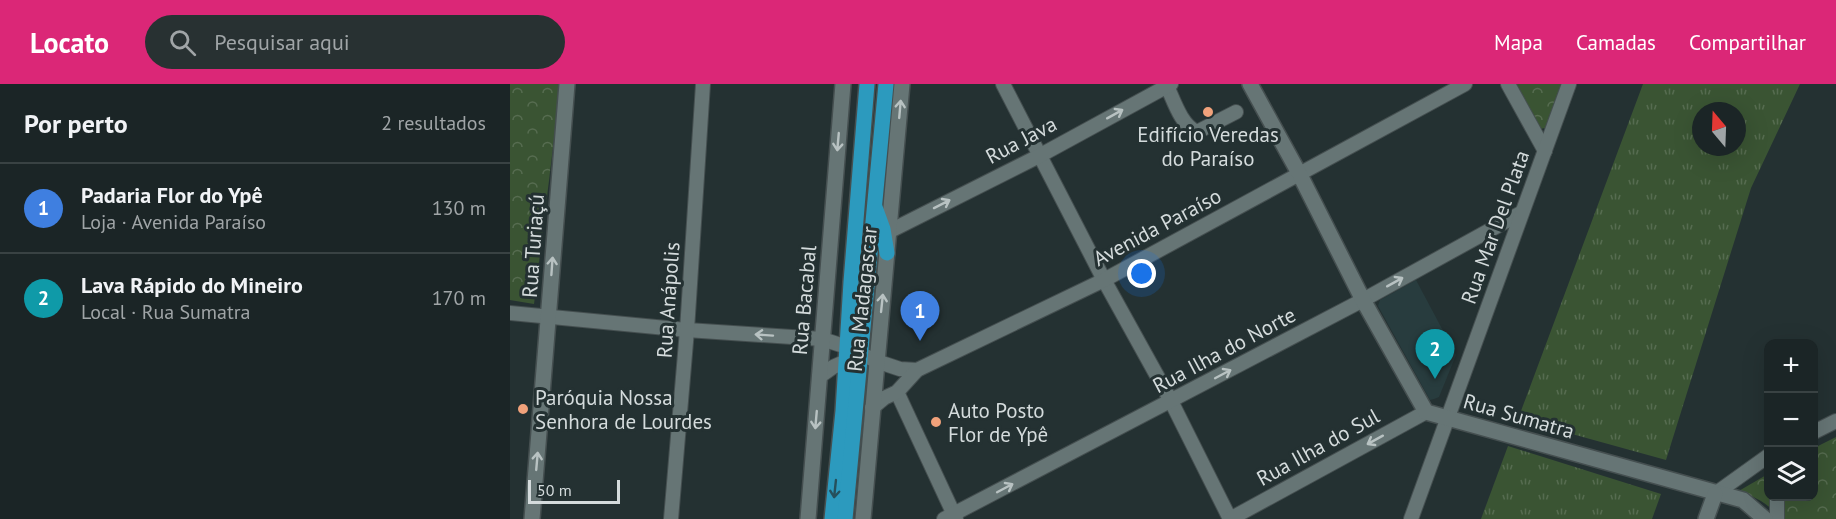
<!DOCTYPE html>
<html lang="pt">
<head>
<meta charset="utf-8">
<style>
	body { margin:0; font-family:"PT Sans",sans-serif; background:#283132; color:#f1f3f6 }
	.controls { position:absolute; right:18px; bottom:18px; display:grid; overflow:hidden; border-radius:12px; box-shadow:0 6px 24px #0002 }
	.controls button { width:54px; height:54px; display:grid; place-items:center; padding:0; border:0; border-bottom:2px solid #394243; background:#1b2526; color:#f1f3f6; font:30px sans-serif }
	.compass { position:absolute; left:1182px; top:18px; width:54px; height:54px; border-radius:50%; background:#1b2526; box-shadow:0 6px 24px #0002; rotate:341deg }
	.scale { position:absolute; left:18px; bottom:15px; width:92px; box-sizing:border-box; padding-left:6px; border:3px solid #d4dbdc; border-top:0; font-size:16px; line-height:21px; white-space:nowrap; color:#d4dbdc; -webkit-text-stroke:4px #243132; paint-order:stroke }
	.you { position:absolute; left:632px; top:190px; width:21px; height:21px; margin:-15px; border:4px solid #fff; border-radius:50%; background:#1a73e8; box-shadow:0 0 0 9px #1a73e833 }
	.badge { display:grid; place-items:center; width:39px; height:39px; border-radius:50%; background:#db2777; color:#fff; font-size:20px; font-weight:700 }
	.pin { position:absolute; translate:-50% -50px; filter:drop-shadow(0 2px 3px #0008) }
	.pin::after { content:''; position:absolute; top:32px; width:21px; height:18px; background:inherit; clip-path:polygon(0 0,100% 0,50% 100%) }
	.list { margin:0; padding:0; list-style:none }
	h2 { display:flex; justify-content:space-between; align-items:center; height:78px; margin:0; padding:0 24px; font-size:26px }
	h2 small { font-size:20px; font-weight:400; color:#a0a5a7 }
	.list li { display:grid; grid-template-columns:39px 1fr auto; gap:18px; align-items:center; box-sizing:border-box; height:90px; padding:0 24px; border-top:2px solid #394243 }
	.list b { display:block; font-size:22px; white-space:nowrap }
	.list p { margin:0; font-size:20px; white-space:nowrap; color:#a0a5a7 }
	.list em { font-size:20px; font-style:normal; color:#a0a5a7 }
	.icon { flex:none; width:33px; height:33px; fill:none; stroke:currentColor; stroke-width:2; stroke-linecap:round; stroke-linejoin:round }
	.map { position:relative; flex:none; width:1326px; height:435px; overflow:hidden }
	header { display:flex; align-items:center; gap:36px; box-sizing:border-box; height:84px; padding:0 30px; background:#db2777; color:#fff }
	header strong { font-size:28px }
	nav { display:flex; gap:33px; margin-inline-start:auto; font-size:21px }
	.search { width:420px; height:54px; background:#283132; display:flex; align-items:center; gap:15px; box-sizing:border-box; padding:0 21px; border-radius:33px; color:#a0a5a7; font-size:22px }
	main { display:flex }
	aside { flex:1; background:#1b2526 }
	.map>svg:first-child { display:block }
	.built { fill:#283c3e }
	.grass { fill:url(#grass-tufts); fill-rule:evenodd }
	.forest { fill:url(#forest-crowns) }
	.lines { fill:none; stroke-linecap:round; stroke-linejoin:round }
	.street-casing { stroke:#454f50; stroke-width:16 }
	.secondary-casing { stroke:#454f50; stroke-width:18 }
	.primary-casing { stroke:#454f50; stroke-width:18 }
	.street { stroke:#667575; stroke-width:14 }
	.secondary { stroke:#667575; stroke-width:15 }
	.primary { stroke:#2c9abe; stroke-width:15 }
	.oneway { stroke:#b8c2c2 }
	.oneway2 { stroke:#26505c }
	.poi-dot { fill:#f1a27b; stroke:#243132; stroke-width:2 }
	.labels { text-anchor:middle; dominant-baseline:central; stroke-width:6; stroke-linejoin:round; paint-order:stroke }
	.poi-label { font-size:21px; fill:#d4dbdc; stroke:#243132; text-anchor:start }
	.street-label { font-size:21px; fill:#d4dbdc; stroke:#243132 }
</style>
</head>
<body>
<header>
<strong>Locato</strong>
<div class="search"><svg class="icon" aria-label="search" viewBox="0 0 24 24"><circle cx="10" cy="10" r="6"/><path d="M15 15l6 6"/></svg>Pesquisar aqui</div>
<nav><a>Mapa</a><a>Camadas</a><a>Compartilhar</a></nav>
</header>
<main>
<aside>
<h2>Por perto<small>2 resultados</small></h2>
<ul class="list">
<li><span class="badge" style="background:#3f7fe0">1</span><div><b>Padaria Flor do Ypê</b><p>Loja · Avenida Paraíso</p></div><em>130 m</em></li>
<li><span class="badge" style="background:#0f9aa8">2</span><div><b>Lava Rápido do Mineiro</b><p>Local · Rua Sumatra</p></div><em>170 m</em></li>
</ul>
</aside>
<div class="map">
<svg width="1326" height="435" viewBox="0 0 1326 435">
	<defs>
		<pattern id="grass-tufts" width="24" height="20" patternUnits="userSpaceOnUse" patternTransform="scale(1.5)"><rect width="24" height="20" fill="#3a5433"/><path d="M3 7l-1-3M5 7V3M7 7l1-3M15 17l-1-3M17 17v-4M19 17l1-3" fill="none" stroke="#566c50"/></pattern>
		<pattern id="forest-crowns" width="20" height="18" patternUnits="userSpaceOnUse" patternTransform="scale(1.5)"><rect width="20" height="18" fill="#3a5433"/><path d="M2 6a3 3 0 1 1 6 0M12 15a3 3 0 1 1 6 0" fill="none" stroke="#566c50"/></pattern>
	</defs>
	<rect width="100%" height="100%" fill="#243132"/>
	<path class="built" d="M 906,196 L 946,271 L 929,313 L 924,315 L 920,316 L 868,222 L 870,216 Z"/>
	<g class="grass">
		<path d="M 1133,0 L 1290,0 L 1241,104 L 1156,376 L 1008,335 ZM 1191,27 L 1227,27 L 1227,63 L 1191,63 Z"/>
		<path d="M 998,362 L 1151,410 L 1142,435 L 971,435 Z"/>
	</g>
	<g class="forest">
		<path d="M 0,0 L 49,0 L 45,47 L 24,220 L 0,216 Z"/>
		<path d="M 1005,0 L 1053,0 L 1035,44 L 1030,45 Z"/>
		<path d="M 1326,353 L 1326,435 L 1271,435 C 1259,420 1246,412 1227,408 L 1258,390 L 1258,412 L 1304,412 L 1304,364 Z"/>
	</g>
	<g class="lines">
		<defs>
			<g id="street">
				<path d="M 493,0 L 594,196 L 661,317 L 720,435"/>
				<path d="M 998,0 L 1035,67"/>
				<path d="M 657,2 C 664,17 671,41 687,48 L 726,28"/>
				<path d="M 380,147 L 529,72 L 661,0"/>
				<path d="M 0,229 L 177,246 L 312,255 L 337,263 L 366,277 L 390,285 L 407,286"/>
				<path d="M 309,293 L 323,283 L 343,274"/>
				<path d="M 387,308 L 446,435"/>
				<path d="M 362,324 L 374,314 L 387,308 L 407,286 L 594,196 L 955,0"/>
				<path d="M 1304,348 L 1326,337"/>
				<path d="M 1205,410 L 1258,372"/>
				<path d="M 161,435 L 177,246 L 193,0"/>
				<path d="M 434,435 L 853,216 L 1011,129"/>
				<path d="M 720,435 L 916,328"/>
				<path d="M 901,435 L 1059,0"/>
				<path d="M 1267,435 L 1267,412"/>
			</g>
			<g id="secondary">
				<path d="M 740,0 L 790,91 L 853,216 L 916,328 L 1233,416 L 1255,435"/>
				<path d="M 22,435 L 57,0"/>
				<path d="M 298,435 L 333,0"/>
				<path d="M 353,435 L 392,0"/>
				<path d="M 1196,435 L 1205,410"/>
			</g>
			<g id="primary">
				<path d="M 365,123 L 373,145 L 377,169"/>
				<path d="M 322,435 L 333,327 L 341,198 L 357,0"/>
				<path d="M 335,435 L 376,0"/>
			</g>
		</defs>
		<use href="#street" class="street-casing"/>
		<use href="#secondary" class="secondary-casing"/>
		<use href="#primary" class="primary-casing"/>
		<use href="#street" class="street"/>
		<use href="#secondary" class="secondary"/>
		<use href="#primary" class="primary"/>
	</g>
	<defs><path id="oneway-shaft" d="M-6 0H5M1.5-3L5.5 0L1.5 3" fill="none" stroke-width="1.6" stroke-linecap="round" stroke-linejoin="round" transform="scale(1.5)"/></defs>
	<g class="oneway">
		<use href="#oneway-shaft" transform="translate(390 25) rotate(-85)"/>
		<use href="#oneway-shaft" transform="translate(605 30) rotate(-29)"/>
		<use href="#oneway-shaft" transform="translate(328 58) rotate(95)"/>
		<use href="#oneway-shaft" transform="translate(432 120) rotate(-27)"/>
		<use href="#oneway-shaft" transform="translate(42 182) rotate(-86)"/>
		<use href="#oneway-shaft" transform="translate(885 198) rotate(-29)"/>
		<use href="#oneway-shaft" transform="translate(372 219) rotate(-84)"/>
		<use href="#oneway-shaft" transform="translate(254 251) rotate(-176)"/>
		<use href="#oneway-shaft" transform="translate(713 290) rotate(-28)"/>
		<use href="#oneway-shaft" transform="translate(306 336) rotate(95)"/>
		<use href="#oneway-shaft" transform="translate(865 356) rotate(151)"/>
		<use href="#oneway-shaft" transform="translate(27 377) rotate(-85)"/>
		<use href="#oneway-shaft" transform="translate(495 404) rotate(-28)"/>
	</g>
	<use class="oneway2" href="#oneway-shaft" transform="translate(325 405) rotate(96)"/>
	<g class="poi-dot">
		<circle cx="698" cy="28" r="6"/>
		<circle cx="13" cy="325" r="6"/>
		<circle cx="426" cy="338" r="6"/>
	</g>
	<g class="labels">
		<g class="poi-label">
			<text x="698" y="50" text-anchor="middle">Edifício Veredas<tspan x="698" dy="24">do Paraíso</tspan></text>
			<text x="25" y="313">Paróquia Nossa<tspan x="25" dy="24">Senhora de Lourdes</tspan></text>
			<text x="438" y="326">Auto Posto<tspan x="438" dy="24">Flor de Ypê</tspan></text>
		</g>
		<g class="street-label">
			<text transform="translate(511 56) rotate(-28)">Rua Java</text>
			<text transform="translate(647 143) rotate(-28)">Avenida Paraíso</text>
			<text transform="translate(985 143) rotate(-70)">Rua Mar Del Plata</text>
			<text transform="translate(23 162) rotate(-86)">Rua Turiaçú</text>
			<text transform="translate(352 215) rotate(-84)">Rua Madagascar</text>
			<text transform="translate(158 216) rotate(-86)">Rua Anápolis</text>
			<text transform="translate(294 216) rotate(-85)">Rua Bacabal</text>
			<text transform="translate(714 266) rotate(-28)">Rua Ilha do Norte</text>
			<text transform="translate(1009 332) rotate(16)">Rua Sumatra</text>
			<text transform="translate(808 363) rotate(-29)">Rua Ilha do Sul</text>
		</g>
	</g>
</svg>
<div class="controls">
<button>+</button>
<button>−</button>
<button><svg class="icon" aria-label="layers" viewBox="0 0 24 24"><path d="M12 4l9 5-9 5-9-5zM3 14l9 5 9-5"/></svg></button>
</div>
<svg class="compass" viewBox="-18 -18 36 36"><path d="M0-13l5 13h-10z" fill="#e53935"/><path d="M0 13l5-13h-10z" fill="#a0a5a7"/></svg>
<div class="scale">50 m</div>
<div class="you"></div>
<div class="pin badge" style="left:410px;top:257px;background:#3f7fe0">1</div>
<div class="pin badge" style="left:925px;top:295px;background:#0f9aa8">2</div>
</div>
</main>
</body>
</html>
